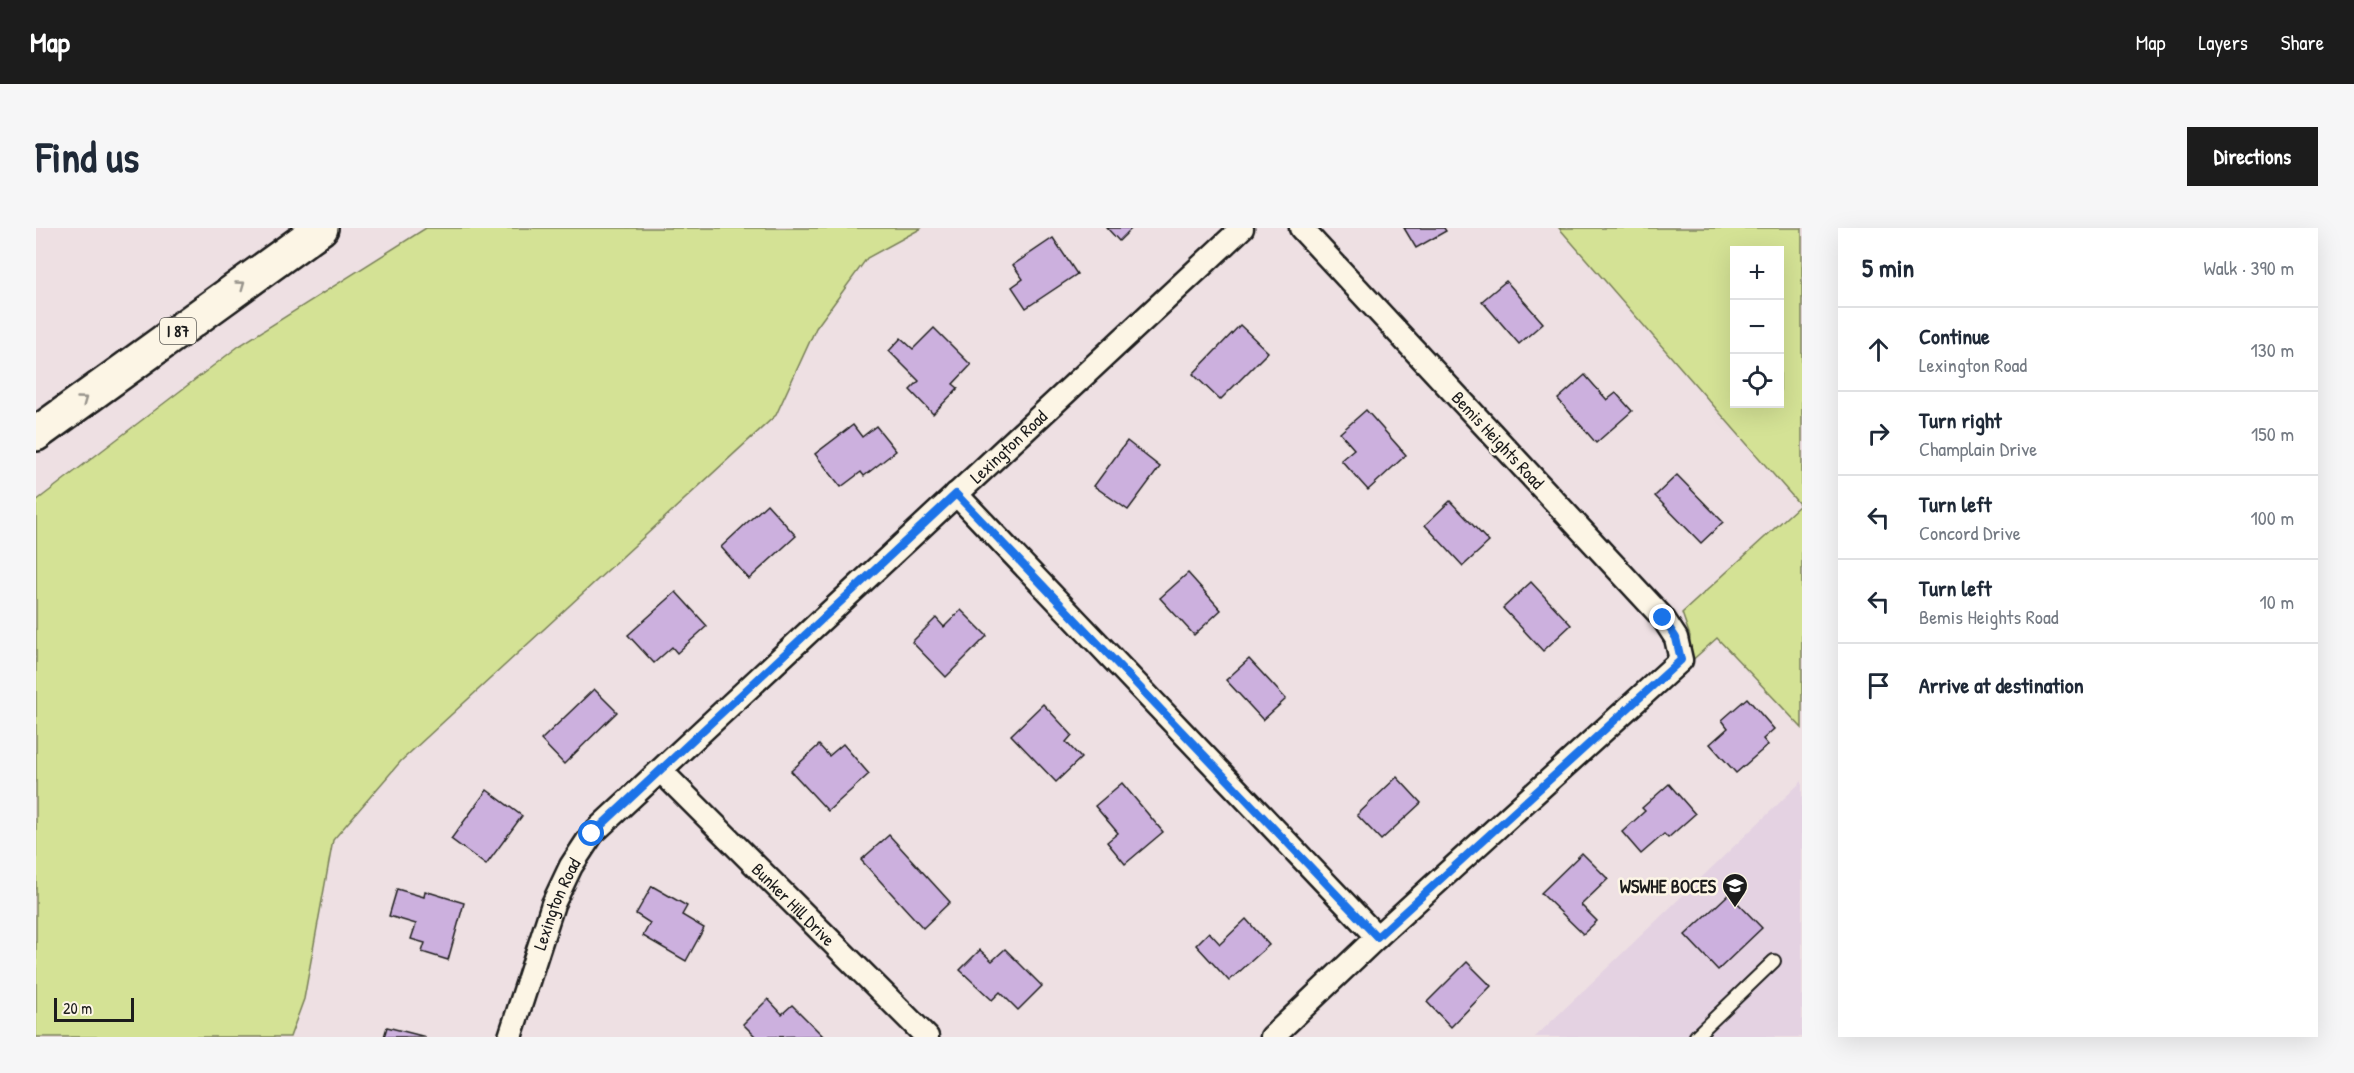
<!DOCTYPE html>
<html lang="en">
<head>
<meta charset="utf-8">
<style>
	body { margin:0; font-family:"Patrick Hand",sans-serif; background:#f6f6f7; color:#1f2937 }
	.controls { position:absolute; right:18px; top:18px; display:grid; overflow:hidden; border-radius:0px; box-shadow:0 6px 24px #0002 }
	.controls button { width:54px; height:54px; display:grid; place-items:center; padding:0; border:0; border-bottom:2px solid #e0e1e3; background:#fff; color:#1f2937; font:30px sans-serif }
	.scale { position:absolute; left:18px; bottom:15px; width:80px; box-sizing:border-box; padding-left:6px; border:3px solid #1c1c1c; border-top:0; font-size:16px; line-height:21px; white-space:nowrap; color:#1c1c1c; -webkit-text-stroke:4px #fcf5e5; paint-order:stroke }
	.stop { position:absolute; width:18px; height:18px; margin:-14px; border:4px solid #1a73e8; border-radius:50%; background:#fff }
	.stop.end { background:#1a73e8; border-color:#fff; box-shadow:0 2px 6px #0008 }
	.list { margin:0; padding:0; list-style:none }
	h2 { display:flex; justify-content:space-between; align-items:center; height:78px; margin:0; padding:0 24px; font-size:26px }
	h2 small { font-size:20px; font-weight:400; color:#747a83 }
	.list li { display:grid; grid-template-columns:39px 1fr auto; gap:18px; align-items:center; box-sizing:border-box; height:84px; padding:0 24px; border-top:2px solid #e0e1e3 }
	.list b { display:block; font-size:22px; white-space:nowrap }
	.list p { margin:0; font-size:20px; white-space:nowrap; color:#747a83 }
	.list em { font-size:20px; font-style:normal; color:#747a83 }
	.icon { flex:none; width:33px; height:33px; fill:none; stroke:currentColor; stroke-width:2; stroke-linecap:round; stroke-linejoin:round }
	.map { position:relative; flex:none; width:1766px; height:809px; overflow:hidden; border-radius:0px }
	header { display:flex; align-items:center; gap:36px; box-sizing:border-box; height:84px; padding:0 30px; background:#1c1c1c; color:#fff }
	header strong { font-size:28px }
	nav { display:flex; gap:33px; margin-inline-start:auto; font-size:21px }
	.intro { display:flex; align-items:center; justify-content:space-between; box-sizing:border-box; height:144px; padding:0 36px }
	h1 { margin:0; font-size:42px }
	.button { padding:15px 27px; border-radius:0px; background:#1c1c1c; color:#fff; font-size:21px; font-weight:700 }
	main { display:flex; gap:36px; padding:0 36px }
	aside { flex:1; background:#fff; border-radius:0px; box-shadow:0 6px 24px #0002 }
	.map>svg:first-child { display:block }
	.built { fill:#e4d2e2 }
	.green { fill:#d4e295; stroke:#787f58; stroke-width:1.5; fill-rule:evenodd }
	.building { fill:#ccb0de; stroke:#1c1c1c; stroke-width:1.5 }
	.lines { fill:none; stroke-linecap:round; stroke-linejoin:round }
	.lane-casing { stroke:#1c1c1c; stroke-width:16 }
	.street-casing { stroke:#1c1c1c; stroke-width:27 }
	.highway-casing { stroke:#1c1c1c; stroke-width:38 }
	.lane { stroke:#fcf5e5; stroke-width:12 }
	.street { stroke:#fcf5e5; stroke-width:22 }
	.highway { stroke:#fcf5e5; stroke-width:33 }
	.oneway { stroke:#97938b }
	.route { stroke:#1a73e8; stroke-width:8 }
	.labels { text-anchor:middle; dominant-baseline:central; stroke-width:5; stroke-linejoin:round; paint-order:stroke }
	.shield { fill:#fcf5e5; stroke:#5f5d58; stroke-width:1.5 }
	.shield-label { font-size:16px; font-weight:bold; fill:#1c1c1c }
	.street-label { font-size:18px; fill:#1c1c1c; stroke:#fcf5e5 }
	.poi-label { font-size:18px; font-weight:bold; fill:#1c1c1c; stroke:#fcf5e5; text-anchor:end }
</style>
</head>
<body>
<header>
<strong>Map</strong>
<nav><a>Map</a><a>Layers</a><a>Share</a></nav>
</header>
<div class="intro"><h1>Find us</h1><a class="button">Directions</a></div>
<main>
<div class="map">
<svg width="1766" height="809" viewBox="0 0 1766 809">
	<rect width="100%" height="100%" fill="#eee0e3"/>
	<filter id="ink" filterUnits="userSpaceOnUse"><feTurbulence type="fractalNoise" baseFrequency=".0167" numOctaves="2"/><feDisplacementMap in="SourceGraphic" scale="12" xChannelSelector="R" yChannelSelector="G"/><feConvolveMatrix kernelMatrix="1 2 1 2 8 2 1 2 1" color-interpolation-filters="sRGB"/></filter>
	<g filter="url(#ink)">
		<path class="built" d="M 1766,553 L 1766,809 L 1499,809 Z"/>
		<g class="green">
			<path d="M 390,0 L 886,0 L 831,30 L 780,100 L 740,187 L 365,533 L 297,612 L 268,771 L 254,809 L 0,809 L 0,273 L 203,118 Z"/>
			<path d="M 1523,0 L 1766,0 L 1766,500 L 1681,410 L 1652,436 L 1654,408 L 1646,385 L 1764,277 ZM 1698,22 L 1744,22 L 1744,176 L 1698,176 Z"/>
		</g>
		<g class="building">
			<path d="M 1071,0 L 1096,0 L 1083,13 Z"/>
			<path d="M 1368,0 L 1408,0 L 1410,3 L 1380,20 Z"/>
			<path d="M 1017,10 L 1041,46 L 990,80 L 976,59 L 987,51 L 977,37 Z"/>
			<path d="M 1470,53 L 1507,95 L 1483,116 L 1446,73 Z"/>
			<path d="M 1204,97 L 1232,124 L 1184,172 L 1157,146 Z"/>
			<path d="M 898,100 L 935,137 L 917,156 L 922,160 L 897,186 L 874,162 L 883,153 L 853,123 L 865,110 L 877,121 Z"/>
			<path d="M 1549,147 L 1571,172 L 1580,165 L 1596,183 L 1560,215 L 1522,171 Z"/>
			<path d="M 1330,182 L 1370,227 L 1332,262 L 1305,232 L 1318,221 L 1304,205 Z"/>
			<path d="M 817,197 L 826,209 L 840,198 L 860,223 L 828,248 L 825,244 L 805,259 L 779,226 Z"/>
			<path d="M 1091,213 L 1124,239 L 1092,282 L 1058,258 Z"/>
			<path d="M 1641,247 L 1687,294 L 1665,315 L 1619,268 Z"/>
			<path d="M 1414,273 L 1453,314 L 1427,338 L 1389,297 Z"/>
			<path d="M 731,276 L 760,308 L 713,351 L 685,319 Z"/>
			<path d="M 1152,345 L 1185,382 L 1158,407 L 1124,370 Z"/>
			<path d="M 1495,354 L 1535,397 L 1507,423 L 1467,380 Z"/>
			<path d="M 640,364 L 671,398 L 641,425 L 636,419 L 618,435 L 592,407 Z"/>
			<path d="M 925,382 L 951,408 L 910,449 L 876,414 L 900,390 L 908,399 Z"/>
			<path d="M 1213,431 L 1250,471 L 1227,492 L 1190,452 Z"/>
			<path d="M 558,461 L 581,484 L 528,536 L 505,512 Z"/>
			<path d="M 1711,470 L 1738,501 L 1727,511 L 1732,517 L 1700,545 L 1674,516 L 1692,500 L 1686,492 Z"/>
			<path d="M 1007,476 L 1036,507 L 1030,514 L 1045,530 L 1020,554 L 975,507 Z"/>
			<path d="M 807,516 L 833,546 L 792,583 L 755,543 L 783,517 L 793,528 Z"/>
			<path d="M 1361,549 L 1385,575 L 1345,612 L 1321,587 Z"/>
			<path d="M 1086,555 L 1127,604 L 1089,636 L 1071,614 L 1082,605 L 1059,578 Z"/>
			<path d="M 1633,556 L 1659,586 L 1632,610 L 1628,606 L 1605,626 L 1586,604 L 1609,583 L 1606,580 Z"/>
			<path d="M 451,562 L 486,588 L 450,637 L 415,611 Z"/>
			<path d="M 853,607 L 914,674 L 887,700 L 825,632 Z"/>
			<path d="M 1546,625 L 1572,651 L 1545,677 L 1561,693 L 1547,706 L 1505,665 Z"/>
			<path d="M 616,658 L 651,678 L 646,687 L 668,700 L 650,733 L 607,708 L 614,695 L 600,686 Z"/>
			<path d="M 361,661 L 388,669 L 389,663 L 428,675 L 412,732 L 386,724 L 389,715 L 375,711 L 380,696 L 353,688 Z"/>
			<path d="M 1693,666 L 1726,700 L 1682,742 L 1649,707 Z"/>
			<path d="M 1210,691 L 1233,717 L 1193,753 L 1160,717 L 1173,704 L 1184,716 Z"/>
			<path d="M 969,721 L 1006,758 L 982,782 L 964,764 L 956,772 L 924,742 L 944,722 L 956,733 Z"/>
			<path d="M 1431,734 L 1455,758 L 1415,799 L 1391,774 Z"/>
			<path d="M 732,771 L 746,786 L 756,777 L 787,808 L 720,809 L 707,796 Z"/>
			<path d="M 351,799 L 390,809 L 348,809 Z"/>
		</g>
		<g class="lines">
			<defs>
				<path id="lane" d="M 1660,808 L 1738,733"/>
				<g id="street">
					<path d="M 920,266 L 1341,709"/>
					<path id="s1" d="M 625,543 L 891,809"/>
					<path id="s2" d="M 474,809 L 517,676 L 535,638 L 556,606 L 1206,0"/>
					<path d="M 1236,809 L 1341,709 L 1645,432 L 1640,410 L 1627,390 L 1265,0"/>
				</g>
				<path id="highway" d="M 0,206 L 285,0"/>
			</defs>
			<use href="#lane" class="lane-casing"/>
			<use href="#street" class="street-casing"/>
			<use href="#highway" class="highway-casing"/>
			<use href="#lane" class="lane"/>
			<use href="#street" class="street"/>
			<use href="#highway" class="highway"/>
		</g>
		<defs><path id="oneway-chevron" d="M-2-3.5L2.5 0L-2 3.5" fill="none" stroke-width="1.6" stroke-linecap="round" stroke-linejoin="round" transform="scale(1.5)"/></defs>
		<g class="oneway">
			<use href="#oneway-chevron" transform="translate(205 57) rotate(-36)"/>
			<use href="#oneway-chevron" transform="translate(47 172) rotate(-36)"/>
		</g>
	</g>
	<g class="lines" filter="url(#ink)">
		<path class="route" d="M 556,606 L 920,266 L 1341,709 L 1645,432 L 1640,410 L 1627,390"/>
	</g>
	<defs>
		<symbol id="school-pin" viewBox="-11 -11 22 30"><path d="M0 17L-7.5 6A9.5 9.5 0 1 1 7.5 6Z" fill="#1c1c1c" stroke="#fcf5e5"/><path d="M0-5L7-2L0 1L-7-2ZM-4 1L0 2.5L4 1V4Q0 6-4 4Z" fill="#fff"/></symbol>
	</defs>
	<g fill-rule="evenodd">
		<use href="#school-pin" x="1684" y="643" width="30" height="40"/>
	</g>
	<g class="labels">
		<rect class="shield" x="124" y="90" width="36" height="26" rx="4.5"/>
		<g class="shield-label">
			<text x="142" y="103">I 87</text>
		</g>
		<g class="street-label">
			<text transform="translate(1462 212) rotate(47)">Bemis Heights Road</text>
			<text stroke="none"><textPath href="#s2" startOffset="789">Lexington Road</textPath></text>
			<text stroke="none"><textPath href="#s1" startOffset="188">Bunker Hill Drive</textPath></text>
			<text stroke="none"><textPath href="#s2" startOffset="141">Lexington Road</textPath></text>
		</g>
		<g class="poi-label">
			<text x="1680" y="658">WSWHE BOCES</text>
		</g>
	</g>
</svg>
<div class="controls">
<button>+</button>
<button>−</button>
<button><svg class="icon" aria-label="locate" viewBox="0 0 24 24"><circle cx="12" cy="12" r="6"/><path d="M12 2v4M12 18v4M2 12h4M18 12h4"/></svg></button>
</div>
<div class="scale">20 m</div>
<div class="stop" style="left:556px;top:606px"></div>
<div class="stop end" style="left:1627px;top:390px"></div>
</div>
<aside>
<h2>5 min<small>Walk · 390 m</small></h2>
<ul class="list">
<li><svg class="icon" aria-label="ahead" viewBox="0 0 24 24"><path d="M12 20V5M6 11l6-6 6 6"/></svg><div><b>Continue</b><p>Lexington Road</p></div><em>130 m</em></li>
<li><svg class="icon" aria-label="right" viewBox="0 0 24 24"><path d="M7 20v-9h11M14 6l5 5-5 5"/></svg><div><b>Turn right</b><p>Champlain Drive</p></div><em>150 m</em></li>
<li><svg class="icon" aria-label="left" viewBox="0 0 24 24"><path d="M17 20v-9H6M10 6l-5 5 5 5"/></svg><div><b>Turn left</b><p>Concord Drive</p></div><em>100 m</em></li>
<li><svg class="icon" aria-label="left" viewBox="0 0 24 24"><path d="M17 20v-9H6M10 6l-5 5 5 5"/></svg><div><b>Turn left</b><p>Bemis Heights Road</p></div><em>10 m</em></li>
<li><svg class="icon" aria-label="arrive" viewBox="0 0 24 24"><path d="M6 21V4h12l-3 4 3 4H6"/></svg><div><b>Arrive at destination</b></div></li>
</ul>
</aside>
</main>
</body>
</html>
